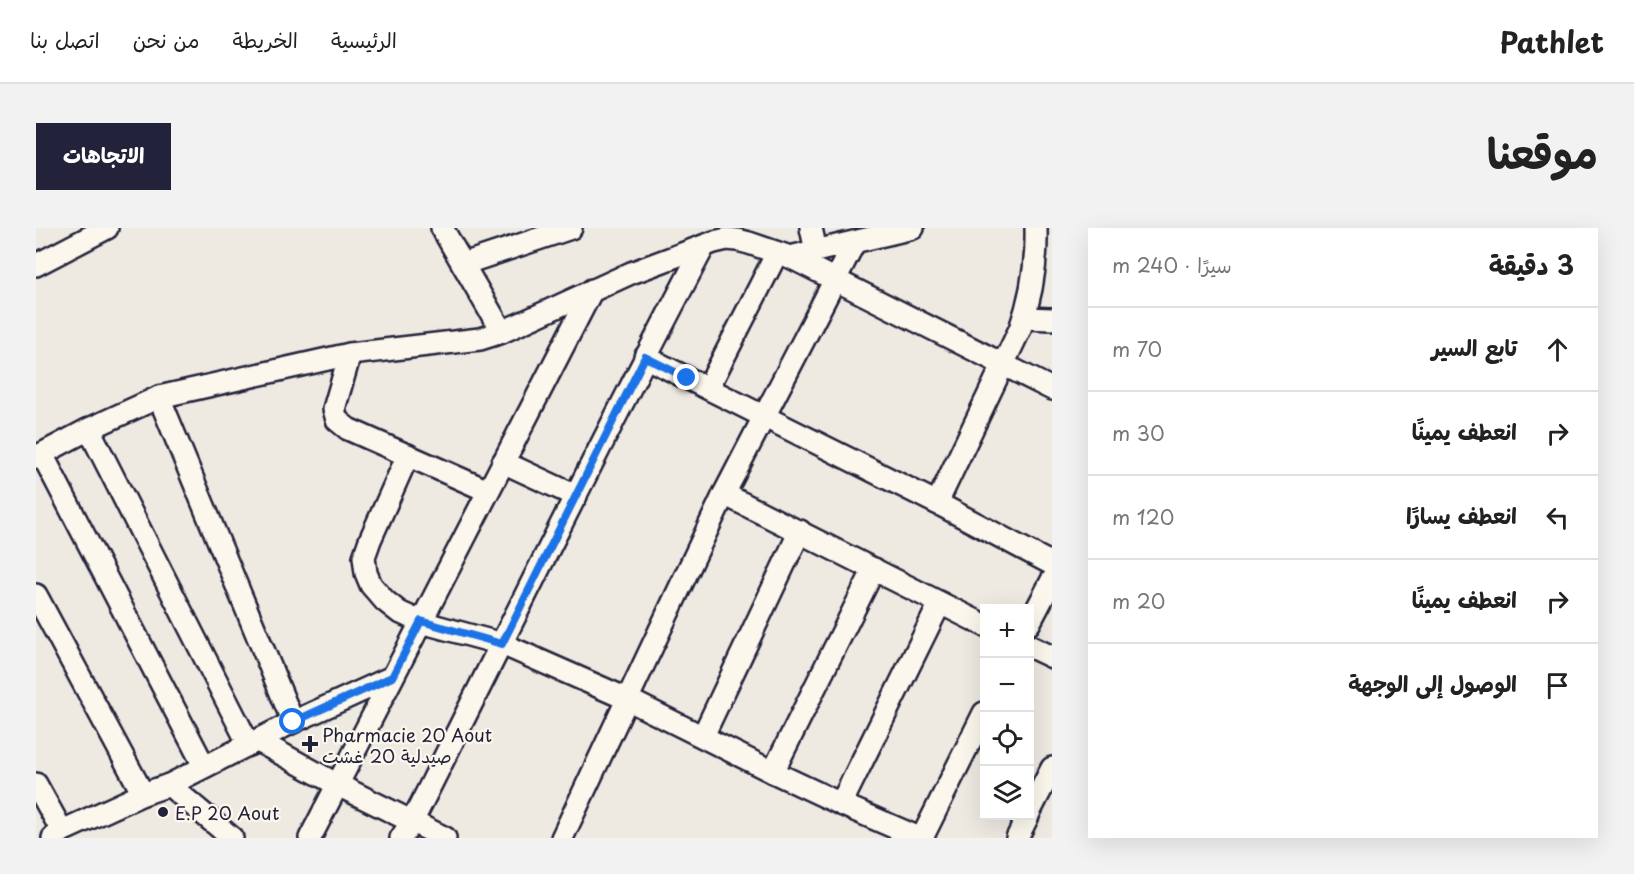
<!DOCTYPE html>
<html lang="ar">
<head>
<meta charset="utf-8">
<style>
	body { margin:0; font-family:"Playpen Sans","Playpen Sans Arabic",sans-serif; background:#f2f2f2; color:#222; direction:rtl }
	.controls { position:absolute; right:18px; bottom:18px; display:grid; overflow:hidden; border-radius:0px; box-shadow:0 6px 24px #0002 }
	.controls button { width:54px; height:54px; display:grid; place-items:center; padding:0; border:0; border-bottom:2px solid #e0e0e0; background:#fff; color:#222; font:30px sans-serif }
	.stop { position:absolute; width:18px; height:18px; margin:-14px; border:4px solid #1a73e8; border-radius:50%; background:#fff }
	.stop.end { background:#1a73e8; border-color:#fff; box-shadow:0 2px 6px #0008 }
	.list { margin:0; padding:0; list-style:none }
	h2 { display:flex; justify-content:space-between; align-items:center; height:78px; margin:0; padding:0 24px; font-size:26px }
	h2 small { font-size:20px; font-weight:400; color:#767676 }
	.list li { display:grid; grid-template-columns:39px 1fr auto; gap:18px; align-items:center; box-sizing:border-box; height:84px; padding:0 24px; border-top:2px solid #e0e0e0 }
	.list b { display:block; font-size:22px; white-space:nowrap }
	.list em { font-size:20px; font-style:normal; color:#767676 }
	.icon { flex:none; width:33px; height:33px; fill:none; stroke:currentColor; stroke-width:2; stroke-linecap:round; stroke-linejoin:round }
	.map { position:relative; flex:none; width:1016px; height:610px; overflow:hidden; direction:ltr; border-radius:0px }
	header { display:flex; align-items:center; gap:36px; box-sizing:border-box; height:84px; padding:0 30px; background:#fff; border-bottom:2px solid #e0e0e0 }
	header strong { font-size:28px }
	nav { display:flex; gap:33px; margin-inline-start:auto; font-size:21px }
	.intro { display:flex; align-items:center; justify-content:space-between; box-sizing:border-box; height:144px; padding:0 36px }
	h1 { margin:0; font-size:42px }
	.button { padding:15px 27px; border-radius:0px; background:#22223b; color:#fff; font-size:21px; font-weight:700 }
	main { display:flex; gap:36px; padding:0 36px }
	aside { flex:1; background:#fff; border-radius:0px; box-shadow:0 6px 24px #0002 }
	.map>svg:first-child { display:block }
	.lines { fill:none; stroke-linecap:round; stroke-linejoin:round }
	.minor-casing { stroke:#22223b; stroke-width:26 }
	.minor { stroke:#fbf7ec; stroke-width:21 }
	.route { stroke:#1a73e8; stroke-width:8 }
	.poi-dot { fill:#22223b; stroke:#fbf7ec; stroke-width:2 }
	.labels { text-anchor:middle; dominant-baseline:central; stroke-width:4.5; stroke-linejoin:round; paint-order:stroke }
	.poi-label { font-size:18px; fill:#22223b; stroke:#fbf7ec; text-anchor:start }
</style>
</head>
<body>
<header>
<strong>Pathlet</strong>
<nav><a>الرئيسية</a><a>الخريطة</a><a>من نحن</a><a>اتصل بنا</a></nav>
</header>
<div class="intro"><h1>موقعنا</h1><a class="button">الاتجاهات</a></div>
<main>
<aside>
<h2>3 دقيقة<small>سيرًا · 240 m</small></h2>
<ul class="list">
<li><svg class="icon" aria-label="ahead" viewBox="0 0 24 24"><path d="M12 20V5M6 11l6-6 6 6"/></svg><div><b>تابع السير</b></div><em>70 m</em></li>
<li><svg class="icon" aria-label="right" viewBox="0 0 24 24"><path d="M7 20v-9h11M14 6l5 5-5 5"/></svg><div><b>انعطف يمينًا</b></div><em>30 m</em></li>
<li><svg class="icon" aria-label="left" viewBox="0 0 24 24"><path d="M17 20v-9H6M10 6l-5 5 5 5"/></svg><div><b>انعطف يسارًا</b></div><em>120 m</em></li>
<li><svg class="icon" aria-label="right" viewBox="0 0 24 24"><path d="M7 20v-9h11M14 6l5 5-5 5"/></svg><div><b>انعطف يمينًا</b></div><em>20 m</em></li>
<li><svg class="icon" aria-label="arrive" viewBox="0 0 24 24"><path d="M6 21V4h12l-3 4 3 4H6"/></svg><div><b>الوصول إلى الوجهة</b></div></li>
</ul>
</aside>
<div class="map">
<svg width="1016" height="610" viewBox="0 0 1016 610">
	<rect width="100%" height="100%" fill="#eeeae2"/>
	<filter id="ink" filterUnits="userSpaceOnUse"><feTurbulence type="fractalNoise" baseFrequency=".0167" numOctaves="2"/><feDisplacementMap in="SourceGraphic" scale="12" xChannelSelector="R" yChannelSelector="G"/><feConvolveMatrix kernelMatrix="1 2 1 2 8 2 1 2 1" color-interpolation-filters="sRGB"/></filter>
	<g filter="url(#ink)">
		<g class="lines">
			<defs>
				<g id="minor">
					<path d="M 406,0 L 466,104"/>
					<path d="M 775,0 L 780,23"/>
					<path d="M 754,29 L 877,0"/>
					<path d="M 427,36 L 535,0"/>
					<path d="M 0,37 L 71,0"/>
					<path d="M 988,90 L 1016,91"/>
					<path d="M 314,126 L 298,181 L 301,192 L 312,201 L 452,263"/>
					<path d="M 609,129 L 901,275 L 1016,336"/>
					<path d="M 672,160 L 741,25"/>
					<path d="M 123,169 L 257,494"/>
					<path d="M 53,201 L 213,517"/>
					<path d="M 6,226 L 168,538"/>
					<path d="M 372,227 L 334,312 L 328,329 L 330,345 L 335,357 L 349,373 L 363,384 L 385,394 L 466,416 L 591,471 L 737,544 L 805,576 L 883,610"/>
					<path d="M 0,229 L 53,201 L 123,169 L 314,126 L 444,111 L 466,104 L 595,45 L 678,14 L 691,11 L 701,12 L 713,15 L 754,29 L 1016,161"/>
					<path d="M 467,234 L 540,268"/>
					<path d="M 688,266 L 948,397"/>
					<path d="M 901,275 L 984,101 C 996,67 1001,36 1000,0"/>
					<path d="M 0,367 L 107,566"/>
					<path d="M 993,396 L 1016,352"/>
					<path d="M 993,418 L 1016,429"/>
					<path d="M 667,508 L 764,303"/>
					<path d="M 222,513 L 302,557 L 409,610"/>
					<path d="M 737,544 L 838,341"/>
					<path d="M 0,556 L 26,603"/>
					<path d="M 133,557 L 196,610"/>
					<path d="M 805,576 L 904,375"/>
					<path d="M 993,585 L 1016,540"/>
					<path d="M 17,610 L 26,603 L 107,566 L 133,557 L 257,494 L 356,449"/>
					<path d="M 274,610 L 556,62"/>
					<path d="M 365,610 L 376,594 C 473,402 567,208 668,18"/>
					<path d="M 526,610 L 688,266 L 818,15"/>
					<path d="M 886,610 L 948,485"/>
					<path d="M 981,610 L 992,588"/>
				</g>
			</defs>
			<use href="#minor" class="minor-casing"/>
			<use href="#minor" class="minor"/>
		</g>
	</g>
	<g class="lines" filter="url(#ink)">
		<path class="route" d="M 257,494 L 356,449 L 385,393 L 466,416 L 609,129 L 651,150"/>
	</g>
	<g class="poi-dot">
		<path d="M271 507h6v6h6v6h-6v6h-6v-6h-6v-6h6z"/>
		<circle cx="127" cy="584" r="6"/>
	</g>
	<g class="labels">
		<g class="poi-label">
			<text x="286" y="506">Pharmacie 20 Aout<tspan x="286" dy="21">صيدلية 20 غشت</tspan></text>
			<text x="139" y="584">E.P 20 Aout</text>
		</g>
	</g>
</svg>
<div class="controls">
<button>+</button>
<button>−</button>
<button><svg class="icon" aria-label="locate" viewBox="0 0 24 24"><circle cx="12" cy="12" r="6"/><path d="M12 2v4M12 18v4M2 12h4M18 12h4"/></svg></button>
<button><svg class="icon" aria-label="layers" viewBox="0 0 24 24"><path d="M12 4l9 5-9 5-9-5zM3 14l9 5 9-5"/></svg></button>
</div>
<div class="stop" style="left:257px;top:494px"></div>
<div class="stop end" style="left:651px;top:150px"></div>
</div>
</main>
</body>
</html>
